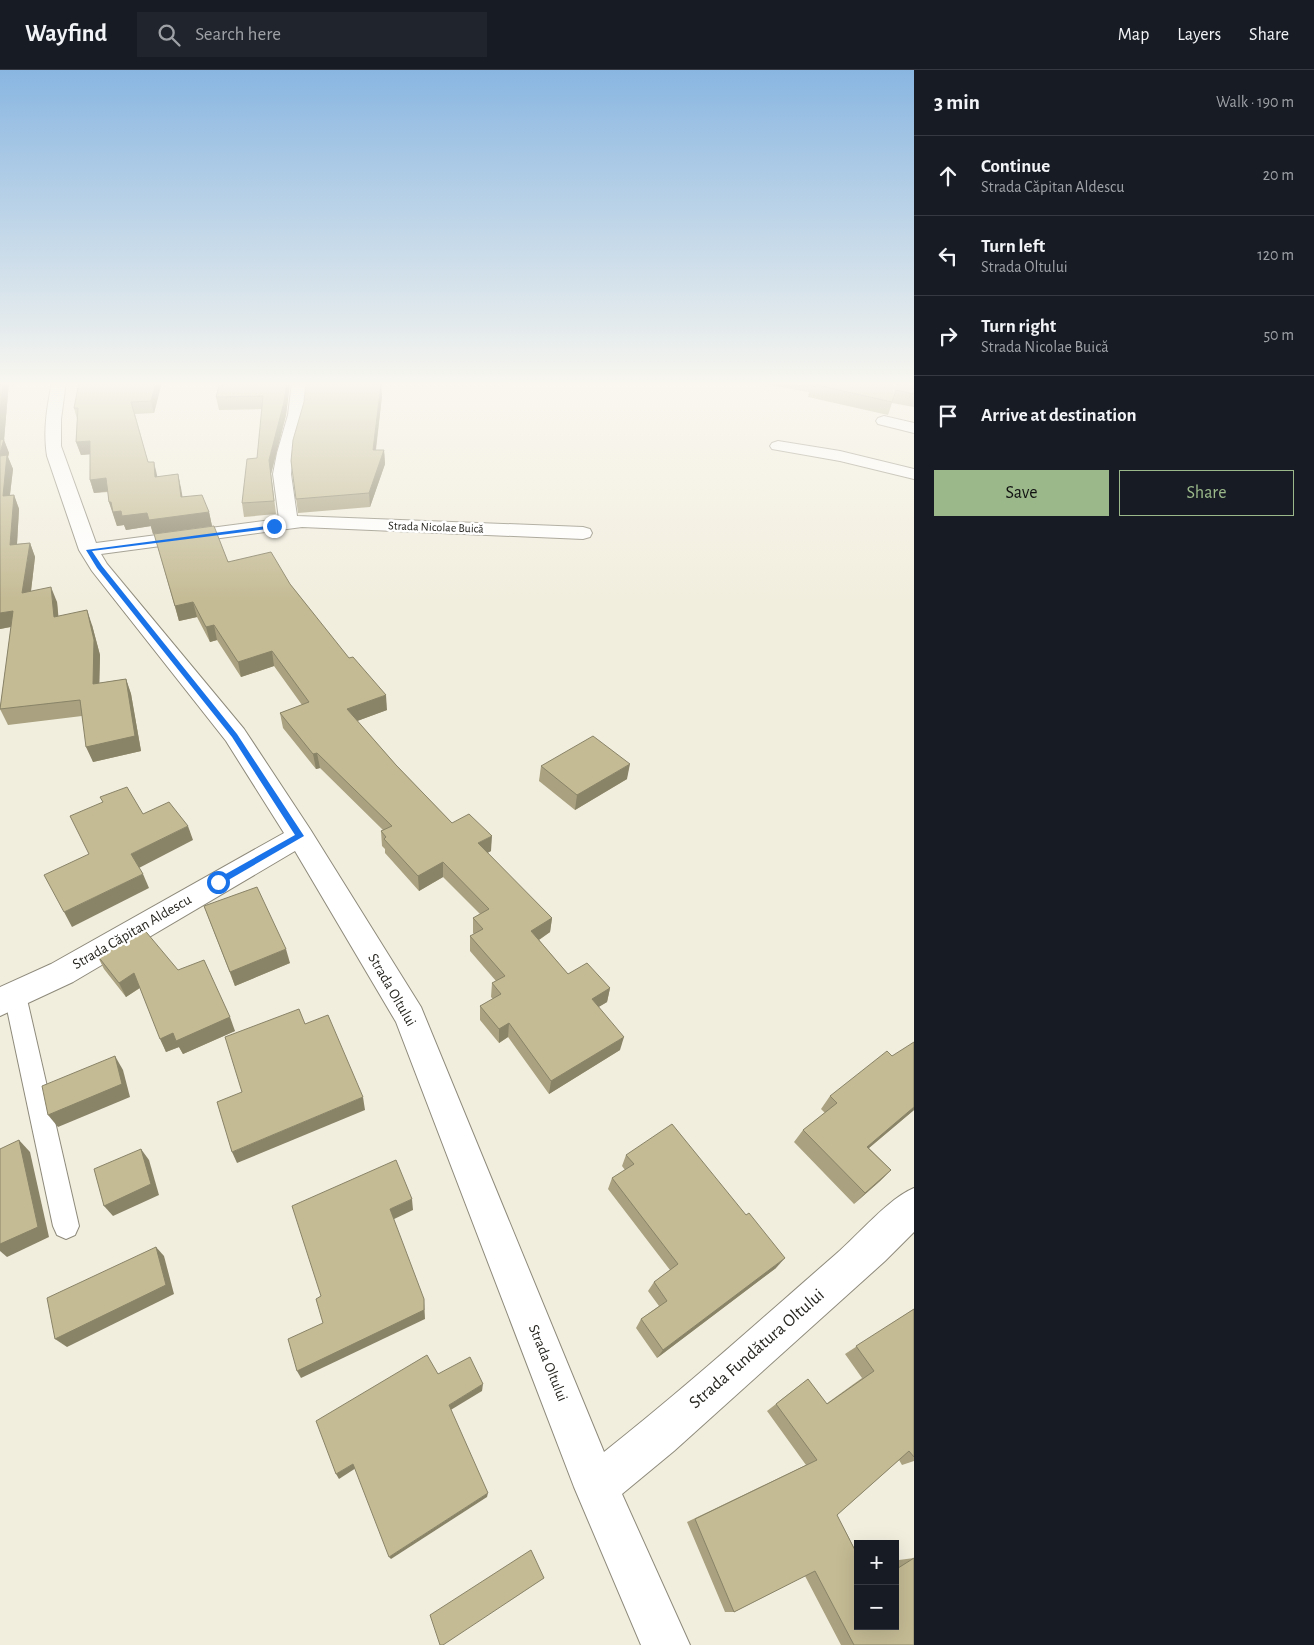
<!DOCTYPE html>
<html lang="en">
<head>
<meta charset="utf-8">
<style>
	body { margin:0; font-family:"Alegreya Sans",sans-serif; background:#20242c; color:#f1f3f6 }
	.controls { position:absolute; right:15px; bottom:15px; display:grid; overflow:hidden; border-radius:0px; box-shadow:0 5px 20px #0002 }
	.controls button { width:45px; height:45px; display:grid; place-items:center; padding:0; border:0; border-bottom:1px solid #363941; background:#171b24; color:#f1f3f6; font:25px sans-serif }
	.stop { position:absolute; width:15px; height:15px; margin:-11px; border:4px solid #1a73e8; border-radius:50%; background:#fff }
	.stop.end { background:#1a73e8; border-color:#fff; box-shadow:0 1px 5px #0008 }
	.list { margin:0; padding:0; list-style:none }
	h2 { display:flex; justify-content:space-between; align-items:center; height:65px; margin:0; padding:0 20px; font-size:21px }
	h2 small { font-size:16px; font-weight:400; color:#9ea1a6 }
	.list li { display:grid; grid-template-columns:32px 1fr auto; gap:15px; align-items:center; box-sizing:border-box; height:80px; padding:0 20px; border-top:1px solid #363941 }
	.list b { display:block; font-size:19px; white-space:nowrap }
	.list p { margin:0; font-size:16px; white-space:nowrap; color:#9ea1a6 }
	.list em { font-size:16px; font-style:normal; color:#9ea1a6 }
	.actions { display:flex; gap:10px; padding:15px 20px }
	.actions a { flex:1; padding:11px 0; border:1px solid #9ab88a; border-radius:0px; text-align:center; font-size:18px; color:#9ab88a }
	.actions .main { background:#9ab88a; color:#111 }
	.icon { flex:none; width:28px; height:28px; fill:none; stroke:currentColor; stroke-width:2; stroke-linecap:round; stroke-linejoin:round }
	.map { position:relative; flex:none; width:914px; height:1575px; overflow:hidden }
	header { display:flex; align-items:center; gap:30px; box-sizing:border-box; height:70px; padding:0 25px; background:#171b24; border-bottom:1px solid #363941 }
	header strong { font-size:24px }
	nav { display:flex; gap:28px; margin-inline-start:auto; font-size:18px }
	.search { width:350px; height:45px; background:#20242c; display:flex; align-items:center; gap:12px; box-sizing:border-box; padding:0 18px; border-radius:0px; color:#9ea1a6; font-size:19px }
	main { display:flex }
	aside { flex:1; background:#171b24 }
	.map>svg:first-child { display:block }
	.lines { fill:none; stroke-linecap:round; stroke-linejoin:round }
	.service-casing { stroke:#8e8a7b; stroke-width:2 }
	.minor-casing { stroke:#8e8a7b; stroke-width:2 }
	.service { fill:#fff; fill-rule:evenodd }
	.minor { fill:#fff; fill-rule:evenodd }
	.wall { fill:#a9a17f }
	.shaded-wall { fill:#898368 }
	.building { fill:#c4bb94; stroke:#898368 }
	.route { fill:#1a73e8 }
	.labels { text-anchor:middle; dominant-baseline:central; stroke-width:5; stroke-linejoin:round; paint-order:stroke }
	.far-street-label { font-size:12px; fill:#272620; stroke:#fff }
	.street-label { font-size:15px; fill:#272620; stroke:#fff }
	.near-street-label { font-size:18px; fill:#272620; stroke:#fff }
</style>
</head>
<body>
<header>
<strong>Wayfind</strong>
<div class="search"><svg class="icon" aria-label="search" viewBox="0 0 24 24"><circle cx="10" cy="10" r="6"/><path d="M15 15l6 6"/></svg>Search here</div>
<nav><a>Map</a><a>Layers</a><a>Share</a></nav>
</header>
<main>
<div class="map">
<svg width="914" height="1575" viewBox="0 0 914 1575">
	<rect width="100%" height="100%" fill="#f2eede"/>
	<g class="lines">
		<defs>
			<path id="service" d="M 15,916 L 23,919 L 26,925 L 79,1156 L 75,1165 L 66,1169 L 57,1165 L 53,1156 L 4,925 L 7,919 Z"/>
			<g id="minor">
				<path d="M 52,312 L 66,312 L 61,349 L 61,376 L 96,473 L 279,449 L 273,404 L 277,383 L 288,345 L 292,312 L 306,312 L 304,345 L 293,383 L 291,404 L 297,446 L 583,457 L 590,459 L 592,463 L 590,467 L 583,469 L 302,457 L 101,484 L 107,494 L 244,659 L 310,759 L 421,937 L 604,1382 C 684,1319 759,1251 836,1184 C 858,1165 889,1128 914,1118 L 914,1162 L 885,1191 L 674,1381 L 622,1424 L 690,1575 L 641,1575 L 574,1417 L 396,952 L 295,781 L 73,912 L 0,946 L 0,917 L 51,894 L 284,763 L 226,671 L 92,501 L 79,480 L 47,386 C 43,361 47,337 52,312 Z"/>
				<path d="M 884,346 L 914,353 L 914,363 L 878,354 L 876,351 L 878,348 Z"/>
				<path d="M 778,371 L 840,381 L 914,399 L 914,409 L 840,391 L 772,379 L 770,376 L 772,373 Z"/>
			</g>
		</defs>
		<use href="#service" class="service-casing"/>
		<use href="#minor" class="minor-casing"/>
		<use href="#service" class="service"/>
		<use href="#minor" class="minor"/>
	</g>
	<g class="wall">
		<path d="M 0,312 L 9,312 L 4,370 L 9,383 L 8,387 L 13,399 L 10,425 L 14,425 L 19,439 L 17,474 L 30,473 L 35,487 L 31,521 L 57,532 L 58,546 L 92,555 L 100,585 L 99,613 L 126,609 L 131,624 L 141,681 L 93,692 L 82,646 L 8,655 L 0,639 L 11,557 L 0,559 Z"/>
		<path d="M 79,312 L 162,312 L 154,343 L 135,344 L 148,392 L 157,407 L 178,404 L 182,427 L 209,442 L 212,456 L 153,464 L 151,456 L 126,460 L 124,455 L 117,456 L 109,432 L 108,422 L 94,423 L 90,410 L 90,384 L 81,385 L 76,372 L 77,349 L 74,338 Z"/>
		<path d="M 219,312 L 290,312 L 286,345 L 271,404 L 276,444 L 244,447 L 242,433 L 257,388 L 262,339 L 219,340 L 216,327 L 220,313 Z"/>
		<path d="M 765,312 L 914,312 L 914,337 L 892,333 L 888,345 L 808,327 L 809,322 L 764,314 Z"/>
		<path d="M 380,314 L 382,326 L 376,380 L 384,380 L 385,394 L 370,437 L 298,443 L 291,391 L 304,332 Z"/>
		<path d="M 154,464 L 290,514 L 387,640 L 357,651 L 396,695 L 452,753 L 491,781 L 487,783 L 552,848 L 550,862 L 539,870 L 568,904 L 610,918 L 607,932 L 598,937 L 620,980 L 549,1024 L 508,967 L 499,973 L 480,950 L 480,936 L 493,929 L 491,927 L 492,913 L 496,911 L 470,881 L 470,866 L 474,864 L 473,863 L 473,848 L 480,844 L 443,807 L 419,821 L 385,783 L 385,779 L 382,776 L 381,761 L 383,760 L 320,698 L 316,699 L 283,658 L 280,643 L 302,635 L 274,596 L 241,607 L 217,570 L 210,572 L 197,547 L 179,551 Z"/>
		<path d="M 541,696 L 627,709 L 575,740 L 539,711 Z"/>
		<path d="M 204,836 L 290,893 L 235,916 Z"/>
		<path d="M 97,885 L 178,900 L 235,961 L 183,984 L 179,977 L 166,982 L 140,918 L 126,927 L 104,899 Z"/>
		<path d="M 830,1026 L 914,1040 L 869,1078 L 891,1100 L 880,1111 L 854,1134 L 794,1072 L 803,1060 L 825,1043 L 821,1039 Z"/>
		<path d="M 626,1085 L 776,1198 L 657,1288 L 636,1258 L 641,1249 L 659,1236 L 648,1221 L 654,1212 L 670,1200 L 608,1119 L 612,1108 L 625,1100 L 622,1096 Z"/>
		<path d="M 914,1239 L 914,1391 L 902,1395 L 899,1390 L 837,1445 L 895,1556 L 895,1492 L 899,1490 L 914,1488 L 914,1575 L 841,1575 L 805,1506 L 734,1542 L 725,1542 L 687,1452 L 806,1395 L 767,1341 L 808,1309 L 826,1334 L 862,1308 L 845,1284 Z"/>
	</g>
	<g class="shaded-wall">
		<path d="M 3,312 L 9,312 L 4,370 L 9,383 L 8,387 L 13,399 L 8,440 L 3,426 L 0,389 L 0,343 Z"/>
		<path d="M 156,312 L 162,312 L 154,343 L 151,331 Z"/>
		<path d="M 287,312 L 290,312 L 286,345 L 271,404 L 276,444 L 269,390 Z"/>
		<path d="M 381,314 L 382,326 L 374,393 L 373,380 Z"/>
		<path d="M 90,371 L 94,384 L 81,385 L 76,372 Z"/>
		<path d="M 384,380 L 385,394 L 370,437 L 369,423 Z"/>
		<path d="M 154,392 L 157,405 L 159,420 L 155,407 Z"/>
		<path d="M 178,404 L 181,418 L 185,441 L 181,427 Z"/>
		<path d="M 106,408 L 110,421 L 94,423 L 90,410 Z"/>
		<path d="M 14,425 L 19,439 L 16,490 L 10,475 Z"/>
		<path d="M 109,432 L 111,432 L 121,441 L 147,443 L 151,456 L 126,460 L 124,455 L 117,456 Z"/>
		<path d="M 209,442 L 212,456 L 153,464 L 149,450 Z"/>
		<path d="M 30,473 L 35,487 L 29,537 L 22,523 Z"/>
		<path d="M 51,517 L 57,532 L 60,562 L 54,547 Z"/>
		<path d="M 193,532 L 197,547 L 179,551 L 175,536 Z"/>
		<path d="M 87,540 L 92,555 L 100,585 L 99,629 L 93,614 Z"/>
		<path d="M 13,541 L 20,555 L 0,559 L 0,543 Z"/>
		<path d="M 214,555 L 217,570 L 210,572 L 206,557 Z"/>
		<path d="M 272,581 L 274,596 L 241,607 L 238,592 Z"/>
		<path d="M 126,609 L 131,624 L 141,681 L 93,692 L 86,677 Z"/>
		<path d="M 386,625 L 387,640 L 349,654 L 347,639 Z"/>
		<path d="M 317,683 L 320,698 L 316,699 L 313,684 Z"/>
		<path d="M 630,694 L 627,709 L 575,740 L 577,725 Z"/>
		<path d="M 188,756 L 193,770 L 137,799 L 131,784 Z"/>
		<path d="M 492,766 L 491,781 L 478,788 L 478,773 Z"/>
		<path d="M 443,792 L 443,807 L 419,821 L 418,806 Z"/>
		<path d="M 143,804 L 149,818 L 72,857 L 64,842 Z"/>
		<path d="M 552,848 L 550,862 L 530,876 L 531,861 Z"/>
		<path d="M 286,879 L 290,893 L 235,916 L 230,902 Z"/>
		<path d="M 134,903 L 141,917 L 126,927 L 119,913 Z"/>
		<path d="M 610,918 L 607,932 L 589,943 L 592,929 Z"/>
		<path d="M 230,947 L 235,961 L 183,984 L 179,977 L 166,982 L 160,969 L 173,963 Z"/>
		<path d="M 509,953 L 508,967 L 499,973 L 499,959 Z"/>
		<path d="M 624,967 L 620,980 L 549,1024 L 551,1011 Z"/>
		<path d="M 115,986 L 123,1000 L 130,1027 L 58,1057 L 48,1045 Z"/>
		<path d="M 363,1027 L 365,1040 L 237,1093 L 232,1082 Z"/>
		<path d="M 914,1037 L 914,1040 L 857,1088 L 867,1077 Z"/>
		<path d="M 19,1070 L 30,1082 L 49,1167 L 7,1187 L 0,1181 L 0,1174 Z"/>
		<path d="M 141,1079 L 149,1090 L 159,1125 L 113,1146 L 104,1136 Z"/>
		<path d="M 891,1100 L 880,1111 L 854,1134 L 865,1123 Z"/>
		<path d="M 412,1129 L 413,1140 L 392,1150 L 390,1139 Z"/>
		<path d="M 156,1177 L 164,1186 L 174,1224 L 67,1277 L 55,1269 Z"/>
		<path d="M 785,1188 L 776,1198 L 657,1288 L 663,1280 Z"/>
		<path d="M 424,1229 L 425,1249 L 301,1308 L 297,1301 Z"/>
		<path d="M 483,1314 L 482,1321 L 449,1341 L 449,1335 Z"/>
		<path d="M 353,1394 L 356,1398 L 339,1409 L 336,1404 Z"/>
		<path d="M 488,1423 L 487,1427 L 391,1489 L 389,1487 Z"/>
	</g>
	<g class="building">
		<path d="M 0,312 L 3,312 L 0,343 Z"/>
		<path d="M 79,312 L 156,312 L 151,331 L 131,332 L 148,392 L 154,392 L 155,407 L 178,404 L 181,427 L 202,425 L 209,442 L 149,450 L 147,443 L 122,446 L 121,441 L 113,442 L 111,432 L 109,432 L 106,408 L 90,410 L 90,371 L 76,372 L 78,338 L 74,338 Z"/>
		<path d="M 220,312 L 287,312 L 284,332 L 269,390 L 274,431 L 242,433 L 247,389 L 257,388 L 263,326 L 216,327 Z"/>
		<path d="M 306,312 L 377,312 L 376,314 L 381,314 L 373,380 L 384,380 L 369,423 L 296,429 L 291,391 L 293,370 L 304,332 Z"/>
		<path d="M 814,312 L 914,312 L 914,324 L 896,320 L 892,332 L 812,314 Z"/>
		<path d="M 4,369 L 0,383 L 0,370 Z"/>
		<path d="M 7,385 L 3,426 L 14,425 L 10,475 L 30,473 L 22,523 L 51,517 L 54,547 L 87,540 L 94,570 L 93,614 L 126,609 L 135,666 L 86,677 L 80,630 L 0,639 L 13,541 L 0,543 L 0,386 Z"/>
		<path d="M 214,456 L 228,492 L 271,482 L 290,514 L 349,588 L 353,587 L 386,625 L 347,639 L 396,695 L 452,753 L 469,744 L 492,766 L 478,773 L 552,848 L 531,861 L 568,904 L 587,893 L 610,918 L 592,929 L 624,967 L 551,1011 L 509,953 L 499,959 L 480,936 L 501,924 L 492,913 L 505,906 L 470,866 L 483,859 L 473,848 L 489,839 L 443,792 L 418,806 L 384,769 L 386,767 L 381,761 L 392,756 L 317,683 L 313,684 L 280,643 L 309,632 L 272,581 L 238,592 L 214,555 L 206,557 L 193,532 L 175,536 L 154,464 Z"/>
		<path d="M 593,666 L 630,694 L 577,725 L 541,696 Z"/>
		<path d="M 127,717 L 143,744 L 169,732 L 188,756 L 131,784 L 143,804 L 64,842 L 44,805 L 89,784 L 70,746 L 103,732 L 100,727 Z"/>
		<path d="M 257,817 L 286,879 L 230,902 L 204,836 Z"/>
		<path d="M 142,857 L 178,900 L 204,890 L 230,947 L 176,971 L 173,963 L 160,969 L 134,903 L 119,913 L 97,885 Z"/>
		<path d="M 299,939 L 305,954 L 328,945 L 363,1027 L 232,1082 L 217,1032 L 242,1022 L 225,967 Z"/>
		<path d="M 914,972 L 914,1037 L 867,1077 L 891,1100 L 865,1123 L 803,1060 L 837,1033 L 830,1026 L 887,981 L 892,986 Z"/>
		<path d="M 115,986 L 122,1014 L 48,1045 L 42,1016 Z"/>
		<path d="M 672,1054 L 746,1145 L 749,1143 L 785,1188 L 663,1280 L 641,1249 L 667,1231 L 654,1212 L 678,1194 L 612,1108 L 634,1094 L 626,1085 Z"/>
		<path d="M 19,1070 L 38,1157 L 0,1174 L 0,1079 Z"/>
		<path d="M 141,1079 L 151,1114 L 104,1136 L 94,1099 Z"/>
		<path d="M 396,1090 L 412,1129 L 390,1139 L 424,1229 L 424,1240 L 297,1301 L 288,1269 L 323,1253 L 316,1229 L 321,1226 L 292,1136 Z"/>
		<path d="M 156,1177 L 166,1215 L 55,1269 L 47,1228 Z"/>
		<path d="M 914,1239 L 914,1387 L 909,1381 L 837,1445 L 858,1486 L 858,1556 L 895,1556 L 895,1500 L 914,1488 L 914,1575 L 854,1575 L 815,1501 L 734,1542 L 695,1449 L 817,1390 L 776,1334 L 808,1309 L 827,1334 L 874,1301 L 856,1276 Z"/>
		<path d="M 427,1285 L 438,1304 L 470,1287 L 483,1314 L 449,1335 L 488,1423 L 389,1487 L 353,1394 L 336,1404 L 316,1351 Z"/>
		<path d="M 531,1480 L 544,1508 L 443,1575 L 440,1575 L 430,1545 Z"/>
	</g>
	<linearGradient id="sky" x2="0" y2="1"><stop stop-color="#89b6e1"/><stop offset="0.59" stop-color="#f9f7f0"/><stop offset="1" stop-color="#f9f7f0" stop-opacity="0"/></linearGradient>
	<rect width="914" height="532" fill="url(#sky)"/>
	<path class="route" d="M 274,455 L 275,458 L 92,481 L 102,496 L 237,664 L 304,766 L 218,816 L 215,815 L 215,810 L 295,765 L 232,667 L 97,498 L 86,480 Z"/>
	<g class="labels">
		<g class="far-street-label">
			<text transform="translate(436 457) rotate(2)">Strada Nicolae Buică</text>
		</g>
		<g class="street-label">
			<text transform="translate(132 862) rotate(-30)">Strada Căpitan Aldescu</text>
			<text transform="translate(392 920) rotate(60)">Strada Oltului</text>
			<text transform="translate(548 1293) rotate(68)">Strada Oltului</text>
		</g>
		<g class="near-street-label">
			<text transform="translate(757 1279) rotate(-41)">Strada Fundătura Oltului</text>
		</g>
	</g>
</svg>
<div class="controls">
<button>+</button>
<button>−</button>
</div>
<div class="stop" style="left:218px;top:812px"></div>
<div class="stop end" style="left:274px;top:456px"></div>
</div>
<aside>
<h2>3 min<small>Walk · 190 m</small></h2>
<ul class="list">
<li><svg class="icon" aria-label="ahead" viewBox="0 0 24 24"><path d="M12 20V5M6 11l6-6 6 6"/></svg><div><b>Continue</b><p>Strada Căpitan Aldescu</p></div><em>20 m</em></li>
<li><svg class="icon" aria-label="left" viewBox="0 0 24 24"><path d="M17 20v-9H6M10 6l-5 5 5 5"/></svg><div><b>Turn left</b><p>Strada Oltului</p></div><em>120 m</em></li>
<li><svg class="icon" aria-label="right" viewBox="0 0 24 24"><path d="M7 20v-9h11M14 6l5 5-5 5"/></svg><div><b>Turn right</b><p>Strada Nicolae Buică</p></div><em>50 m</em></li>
<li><svg class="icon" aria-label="arrive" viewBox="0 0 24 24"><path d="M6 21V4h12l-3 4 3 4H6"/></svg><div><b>Arrive at destination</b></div></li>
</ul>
<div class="actions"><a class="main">Save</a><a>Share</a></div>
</aside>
</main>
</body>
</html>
